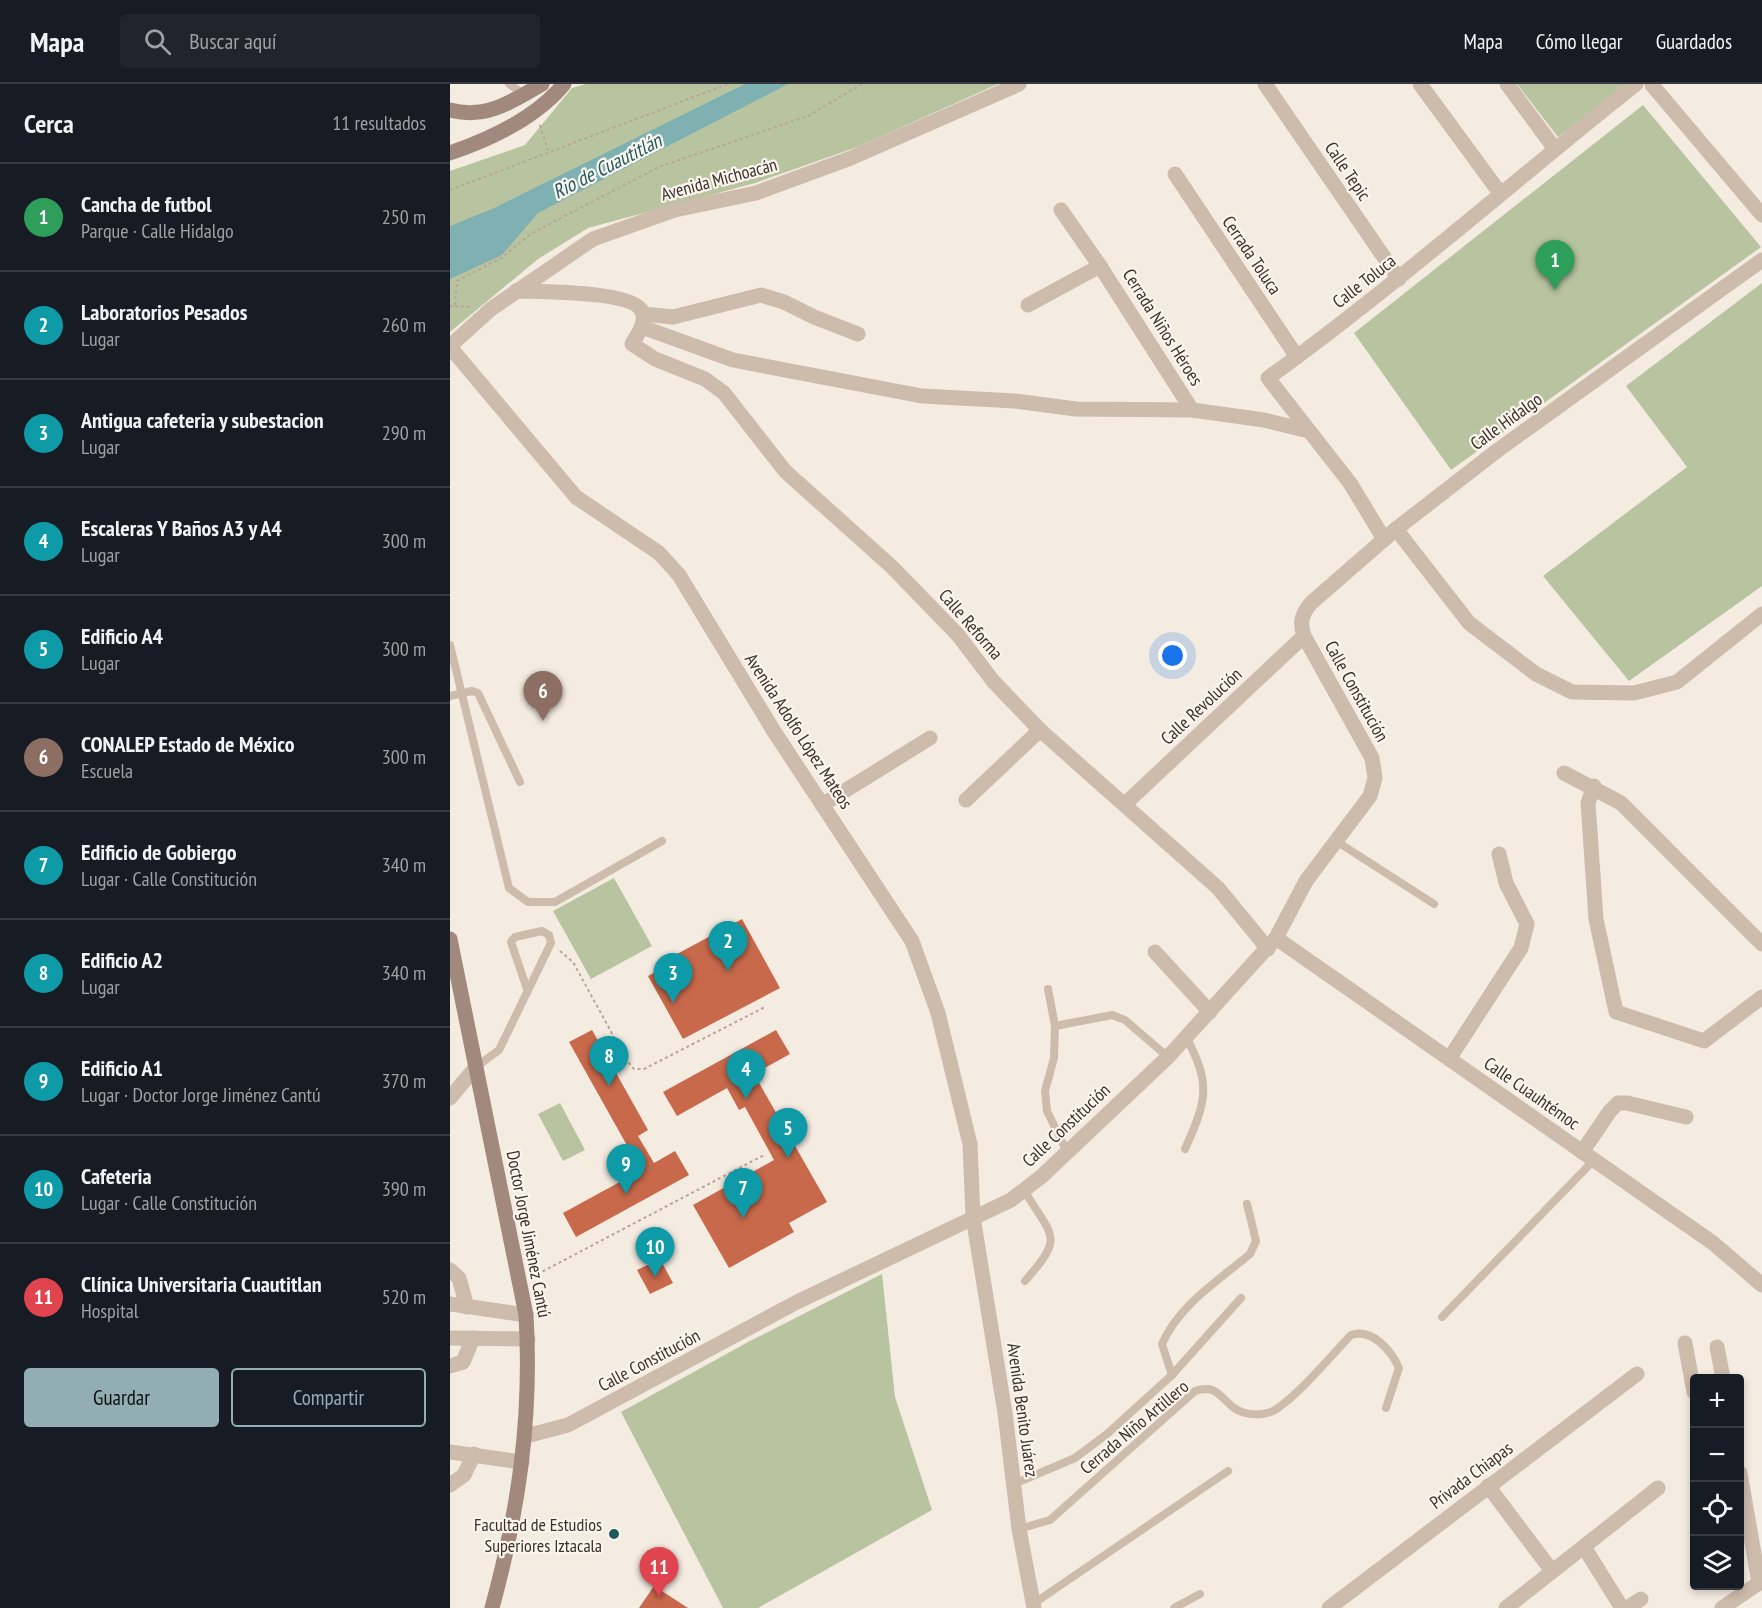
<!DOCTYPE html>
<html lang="es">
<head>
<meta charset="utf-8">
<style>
	body { margin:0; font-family:"PT Sans Narrow",sans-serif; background:#20242c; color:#f1f3f6 }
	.controls { position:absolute; right:18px; bottom:18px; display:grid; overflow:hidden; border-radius:6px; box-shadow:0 3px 9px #0003 }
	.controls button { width:54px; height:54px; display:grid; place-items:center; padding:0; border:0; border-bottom:2px solid #363941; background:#171b24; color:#f1f3f6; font:30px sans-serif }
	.you { position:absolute; left:723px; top:572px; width:21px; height:21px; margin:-15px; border:4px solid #fff; border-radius:50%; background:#1a73e8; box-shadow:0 0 0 9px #1a73e833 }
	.badge { display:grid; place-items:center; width:39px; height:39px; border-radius:50%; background:#92aeb2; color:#fff; font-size:20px; font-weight:700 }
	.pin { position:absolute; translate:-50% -50px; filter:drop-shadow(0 2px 3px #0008) }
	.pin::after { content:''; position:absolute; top:32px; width:21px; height:18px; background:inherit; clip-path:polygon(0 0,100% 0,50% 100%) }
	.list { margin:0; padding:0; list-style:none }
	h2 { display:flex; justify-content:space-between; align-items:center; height:78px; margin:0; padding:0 24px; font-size:26px }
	h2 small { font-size:20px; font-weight:400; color:#9ea1a6 }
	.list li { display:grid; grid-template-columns:39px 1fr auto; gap:18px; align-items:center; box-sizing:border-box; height:108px; padding:0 24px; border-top:2px solid #363941 }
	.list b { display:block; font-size:22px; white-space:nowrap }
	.list p { margin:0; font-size:20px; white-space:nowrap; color:#9ea1a6 }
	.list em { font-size:20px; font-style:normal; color:#9ea1a6 }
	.actions { display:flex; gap:12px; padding:18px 24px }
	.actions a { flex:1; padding:14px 0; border:2px solid #92aeb2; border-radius:6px; text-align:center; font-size:21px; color:#92aeb2 }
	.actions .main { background:#92aeb2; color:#111 }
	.icon { flex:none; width:33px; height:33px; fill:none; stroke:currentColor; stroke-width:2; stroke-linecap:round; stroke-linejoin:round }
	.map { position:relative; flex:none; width:1312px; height:1524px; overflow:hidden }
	header { display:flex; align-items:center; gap:36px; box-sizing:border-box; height:84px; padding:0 30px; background:#171b24; border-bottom:2px solid #363941 }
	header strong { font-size:28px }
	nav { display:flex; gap:33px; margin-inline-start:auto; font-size:21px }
	.search { width:420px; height:54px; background:#20242c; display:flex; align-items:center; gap:15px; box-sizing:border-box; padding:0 21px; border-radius:6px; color:#9ea1a6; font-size:22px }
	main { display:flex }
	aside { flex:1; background:#171b24 }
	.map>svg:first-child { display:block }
	.green { fill:#b8c4a0 }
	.water { fill:#7fb0b2 }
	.building { fill:#c8694b }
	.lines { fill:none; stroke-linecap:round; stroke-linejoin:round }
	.path { stroke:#b9a596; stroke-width:2; stroke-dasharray:3 3; stroke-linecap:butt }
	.service { stroke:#cdbbac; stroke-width:8 }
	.minor { stroke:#cdbbac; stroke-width:15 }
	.tertiary { stroke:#cdbbac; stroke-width:15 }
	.secondary { stroke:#a18a7d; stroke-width:15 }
	.poi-dot { fill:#1f5a5e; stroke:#fbf5ee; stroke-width:2 }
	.labels { text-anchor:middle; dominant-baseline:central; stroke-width:4.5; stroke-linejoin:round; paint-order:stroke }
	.street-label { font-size:18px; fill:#3b302b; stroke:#fbf5ee }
	.poi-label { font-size:18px; fill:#3b302b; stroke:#fbf5ee; text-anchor:end }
	.water-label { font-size:20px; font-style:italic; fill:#1f5a5e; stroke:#fbf5ee }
</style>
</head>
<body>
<header>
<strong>Mapa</strong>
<div class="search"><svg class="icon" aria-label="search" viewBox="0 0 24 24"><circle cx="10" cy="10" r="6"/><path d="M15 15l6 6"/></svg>Buscar aquí</div>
<nav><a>Mapa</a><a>Cómo llegar</a><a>Guardados</a></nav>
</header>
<main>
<aside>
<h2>Cerca<small>11 resultados</small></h2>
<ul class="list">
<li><span class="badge" style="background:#2e9e5b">1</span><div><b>Cancha de futbol</b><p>Parque · Calle Hidalgo</p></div><em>250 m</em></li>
<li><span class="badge" style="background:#0f9aa8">2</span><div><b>Laboratorios Pesados</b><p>Lugar</p></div><em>260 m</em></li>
<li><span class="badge" style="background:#0f9aa8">3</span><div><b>Antigua cafeteria y subestacion</b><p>Lugar</p></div><em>290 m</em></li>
<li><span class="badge" style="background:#0f9aa8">4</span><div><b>Escaleras Y Baños A3 y A4</b><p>Lugar</p></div><em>300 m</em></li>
<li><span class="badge" style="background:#0f9aa8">5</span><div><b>Edificio A4</b><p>Lugar</p></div><em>300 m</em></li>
<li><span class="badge" style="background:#8d6e63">6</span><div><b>CONALEP Estado de México</b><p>Escuela</p></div><em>300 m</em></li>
<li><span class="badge" style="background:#0f9aa8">7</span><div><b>Edificio de Gobiergo</b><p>Lugar · Calle Constitución</p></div><em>340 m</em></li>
<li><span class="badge" style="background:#0f9aa8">8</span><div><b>Edificio A2</b><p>Lugar</p></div><em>340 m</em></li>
<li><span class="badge" style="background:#0f9aa8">9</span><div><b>Edificio A1</b><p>Lugar · Doctor Jorge Jiménez Cantú</p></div><em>370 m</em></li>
<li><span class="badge" style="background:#0f9aa8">10</span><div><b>Cafeteria</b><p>Lugar · Calle Constitución</p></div><em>390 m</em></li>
<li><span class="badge" style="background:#e0444e">11</span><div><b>Clínica Universitaria Cuautitlan</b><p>Hospital</p></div><em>520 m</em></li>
</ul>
<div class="actions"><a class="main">Guardar</a><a>Compartir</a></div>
</aside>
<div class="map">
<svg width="1312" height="1524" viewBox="0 0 1312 1524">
	<rect width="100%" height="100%" fill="#f4ebe1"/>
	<g class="green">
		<path d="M 136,0 L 548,0 L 410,62 L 305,99 L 138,144 L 88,175 L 0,248 L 0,87 L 75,61 L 122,4 Z"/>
		<path d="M 1067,0 L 1179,0 L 1108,53 Z"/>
		<path d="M 1193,21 L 1311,163 L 1001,386 L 904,249 Z"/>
		<path d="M 1312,199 L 1312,502 L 1179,597 L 1093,492 L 1237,383 L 1176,302 Z"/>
		<path d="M 164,794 L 202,862 L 141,895 L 103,827 Z"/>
		<path d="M 110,1019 L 135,1066 L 113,1077 L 88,1030 Z"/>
		<path d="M 432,1190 L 445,1313 L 482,1426 L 308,1524 L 273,1524 L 171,1328 L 300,1257 Z"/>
	</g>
	<path class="water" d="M 295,0 L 338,0 L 88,129 L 52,171 L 0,195 L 0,142 L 42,125 Z"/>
	<g class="building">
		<path d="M 292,835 L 330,904 L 233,955 L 198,892 L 230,875 L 227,870 Z"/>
		<path d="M 142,946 L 198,1046 L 188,1052 L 204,1079 L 225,1067 L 239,1091 L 126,1153 L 113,1129 L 177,1094 L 165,1073 L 179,1065 L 119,958 Z"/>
		<path d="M 326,946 L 340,970 L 304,990 L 377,1118 L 339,1139 L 344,1148 L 279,1184 L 243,1121 L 324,1076 L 295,1023 L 289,1026 L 277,1004 L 227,1032 L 213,1008 Z"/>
		<path d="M 210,1175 L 223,1199 L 200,1210 L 187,1186 Z"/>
		<path d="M 204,1502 L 238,1524 L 189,1524 Z"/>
	</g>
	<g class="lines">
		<g class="path">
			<path d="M 90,41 L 98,67"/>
			<path d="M 0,106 L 278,0"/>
			<path d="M 0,222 L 5,222 L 7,197 L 51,174 L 82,149 L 211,82 L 358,32 L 412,0"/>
			<path d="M 5,222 L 20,223"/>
			<path d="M 110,867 L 123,878 L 177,977 L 184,985 L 194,985 L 315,923"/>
			<path d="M 82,1193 L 314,1071"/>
		</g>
		<g class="service">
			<path d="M 59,0 L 74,10"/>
			<path d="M 0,561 L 59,804 L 78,818 L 105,818 L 212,757"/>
			<path d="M 0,612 L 22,607 L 28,609 L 70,698"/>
			<path d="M 886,757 L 984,820"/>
			<path d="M 598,905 L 605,942 L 604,974 L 595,1007 L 597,1027 L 617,1068"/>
			<path d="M 605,942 L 662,931 L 675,936 L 718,973"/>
			<path d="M 26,983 L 49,966 L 101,859 L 99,851 L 92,847 L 65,853 L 61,858 L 77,905"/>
			<path d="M 735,1065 C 756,1018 762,1001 736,953"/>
			<path d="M 574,1106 C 603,1155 615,1151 575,1197"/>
			<path d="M 992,1233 L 1144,1076"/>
			<path d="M 722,1291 L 712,1260 C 729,1221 768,1197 800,1170 L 806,1157 L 797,1120"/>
			<path d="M 564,1400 L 625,1374 L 657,1350 L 722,1291 L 791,1214"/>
			<path d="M 569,1445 L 600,1436 L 745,1307 C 766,1300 769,1312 784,1324 C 795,1332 816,1333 828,1324 C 852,1307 880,1273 901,1251 C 922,1244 941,1266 949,1284 L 936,1324"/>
			<path d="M 583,1520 L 778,1387"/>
			<path d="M 724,1524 L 750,1510"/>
		</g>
		<g class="minor">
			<path d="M 815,0 L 949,195"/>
			<path d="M 970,0 L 1050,109"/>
			<path d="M 1057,0 L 1105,65"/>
			<path d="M 1202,1 L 1312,131"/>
			<path d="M 725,90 L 847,273"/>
			<path d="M 611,126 L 650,182 L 742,326"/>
			<path d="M 66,207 C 88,208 188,206 193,230 C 195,241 187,251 182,260 L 205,275 L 255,295 L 274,309 L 335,387 L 442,483 L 508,551 L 543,597 L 590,646 L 768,804 L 818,865"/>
			<path d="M 578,221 L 650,182"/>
			<path d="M 193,230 L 223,233 L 311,211 L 334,218 L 364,233 L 408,250"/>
			<path d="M 192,243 L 283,276 L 472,312 L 565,317 L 626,325 L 742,326 L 814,336 L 859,347"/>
			<path d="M 946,445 L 1019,539 L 1086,590 L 1122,608 L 1184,609 L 1227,598 L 1312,530"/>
			<path d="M 934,455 L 900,399 L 818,294 C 945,202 1063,98 1186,0"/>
			<path d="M 1114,689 L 1171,719 L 1312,860"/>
			<path d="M 1144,702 L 1138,719 L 1146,835 L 1166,928 L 1254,957 L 1312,913"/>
			<path d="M 516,716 L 590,646"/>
			<path d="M 675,720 L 854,552"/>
			<path d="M 372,721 L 480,654"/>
			<path d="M 826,854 L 1263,1159 L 1312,1201"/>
			<path d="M 705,868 L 760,928"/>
			<path d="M 999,975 L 1071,864 L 1077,840 L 1056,799 L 1049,770"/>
			<path d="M 0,1014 L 26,983"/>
			<path d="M 1132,1068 L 1160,1027 L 1168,1019 L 1177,1019 L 1236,1033"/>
			<path d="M 0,1186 L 9,1194 L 17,1223"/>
			<path d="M 0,1220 L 76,1231"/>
			<path d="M 0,1254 L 78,1255"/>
			<path d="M 1235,1259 L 1244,1308"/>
			<path d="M 1267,1263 L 1273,1294"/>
			<path d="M 0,1282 L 13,1278 L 23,1254"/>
			<path d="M 76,1352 L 118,1341 L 347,1218 L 561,1116 L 592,1092 L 718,973 L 826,854 L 856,797 L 920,712 L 925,694 L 922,674 L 854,552 C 849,538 852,530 861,519 L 946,445 L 1048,366 L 1312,176"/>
			<path d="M 0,1368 L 72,1378"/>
			<path d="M 1290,1389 L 1309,1499"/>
			<path d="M 0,1401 L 14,1391 L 24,1370"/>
			<path d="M 1038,1402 L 1102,1487"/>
			<path d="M 1134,1463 L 1172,1524"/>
			<path d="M 879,1524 L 1187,1290"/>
			<path d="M 1056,1524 L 1208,1404"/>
			<path d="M 1177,1524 L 1191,1515"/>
			<path d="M 1272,1524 L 1312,1497"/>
		</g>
		<g class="tertiary">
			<path d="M 0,262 L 41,225 L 143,155 L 225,126 L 306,109 L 401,74 L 569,0"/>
			<path d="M 0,263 L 126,413 L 209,469 L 229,491 L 325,649 L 462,857 L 488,929 L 520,1060 L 523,1133 L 555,1329 L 569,1445 L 584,1524"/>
		</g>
		<g class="secondary">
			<path d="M 0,26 C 36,36 63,17 92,0"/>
			<path d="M 0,69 C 41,55 86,34 114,0"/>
			<path d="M 0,855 L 76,1231 C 82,1333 69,1425 42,1524"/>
		</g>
	</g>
	<circle class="poi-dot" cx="164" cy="1450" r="6"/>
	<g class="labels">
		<g class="street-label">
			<text transform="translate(898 87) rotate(56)">Calle Tepic</text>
			<text transform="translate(269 95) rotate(-15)">Avenida Michoacán</text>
			<text transform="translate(802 171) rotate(56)">Cerrada Toluca</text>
			<text transform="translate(914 197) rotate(-38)">Calle Toluca</text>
			<text transform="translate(713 243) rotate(58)">Cerrada Niños Héroes</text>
			<text transform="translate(1056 337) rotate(-36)">Calle Hidalgo</text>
			<text transform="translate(521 540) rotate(49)">Calle Reforma</text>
			<text transform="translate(907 607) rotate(61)">Calle Constitución</text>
			<text transform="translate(751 622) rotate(-43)">Calle Revolución</text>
			<text transform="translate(349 647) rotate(57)">Avenida Adolfo López Mateos</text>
			<text transform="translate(1082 1009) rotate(35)">Calle Cuauhtémoc</text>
			<text transform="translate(616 1041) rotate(-43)">Calle Constitución</text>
			<text transform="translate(79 1150) rotate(79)">Doctor Jorge Jiménez Cantú</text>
			<text transform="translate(199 1276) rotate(-28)">Calle Constitución</text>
			<text transform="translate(573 1326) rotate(82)">Avenida Benito Juárez</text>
			<text transform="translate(684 1343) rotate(-40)">Cerrada Niño Artillero</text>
			<text transform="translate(1021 1391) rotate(-37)">Privada Chiapas</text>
		</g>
		<g class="poi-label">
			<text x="152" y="1440">Facultad de Estudios<tspan x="152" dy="21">Superiores Iztacala</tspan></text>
		</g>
		<g class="water-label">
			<text transform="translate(157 82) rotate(-27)">Rio de Cuautitlán</text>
		</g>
	</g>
</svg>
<div class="controls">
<button>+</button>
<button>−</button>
<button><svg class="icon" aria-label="locate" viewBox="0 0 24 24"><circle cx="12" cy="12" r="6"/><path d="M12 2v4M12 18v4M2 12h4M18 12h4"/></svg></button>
<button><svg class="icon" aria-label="layers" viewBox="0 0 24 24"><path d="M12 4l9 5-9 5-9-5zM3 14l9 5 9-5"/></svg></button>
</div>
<div class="you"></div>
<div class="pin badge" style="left:1105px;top:206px;background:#2e9e5b">1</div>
<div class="pin badge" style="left:278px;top:887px;background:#0f9aa8">2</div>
<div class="pin badge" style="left:223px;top:919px;background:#0f9aa8">3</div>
<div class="pin badge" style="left:296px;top:1015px;background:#0f9aa8">4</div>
<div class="pin badge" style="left:338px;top:1074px;background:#0f9aa8">5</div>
<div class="pin badge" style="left:93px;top:637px;background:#8d6e63">6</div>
<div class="pin badge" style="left:293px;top:1134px;background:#0f9aa8">7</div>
<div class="pin badge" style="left:159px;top:1002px;background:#0f9aa8">8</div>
<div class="pin badge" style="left:176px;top:1110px;background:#0f9aa8">9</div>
<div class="pin badge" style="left:205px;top:1193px;background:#0f9aa8">10</div>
<div class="pin badge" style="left:209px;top:1513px;background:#e0444e">11</div>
</div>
</main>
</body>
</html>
